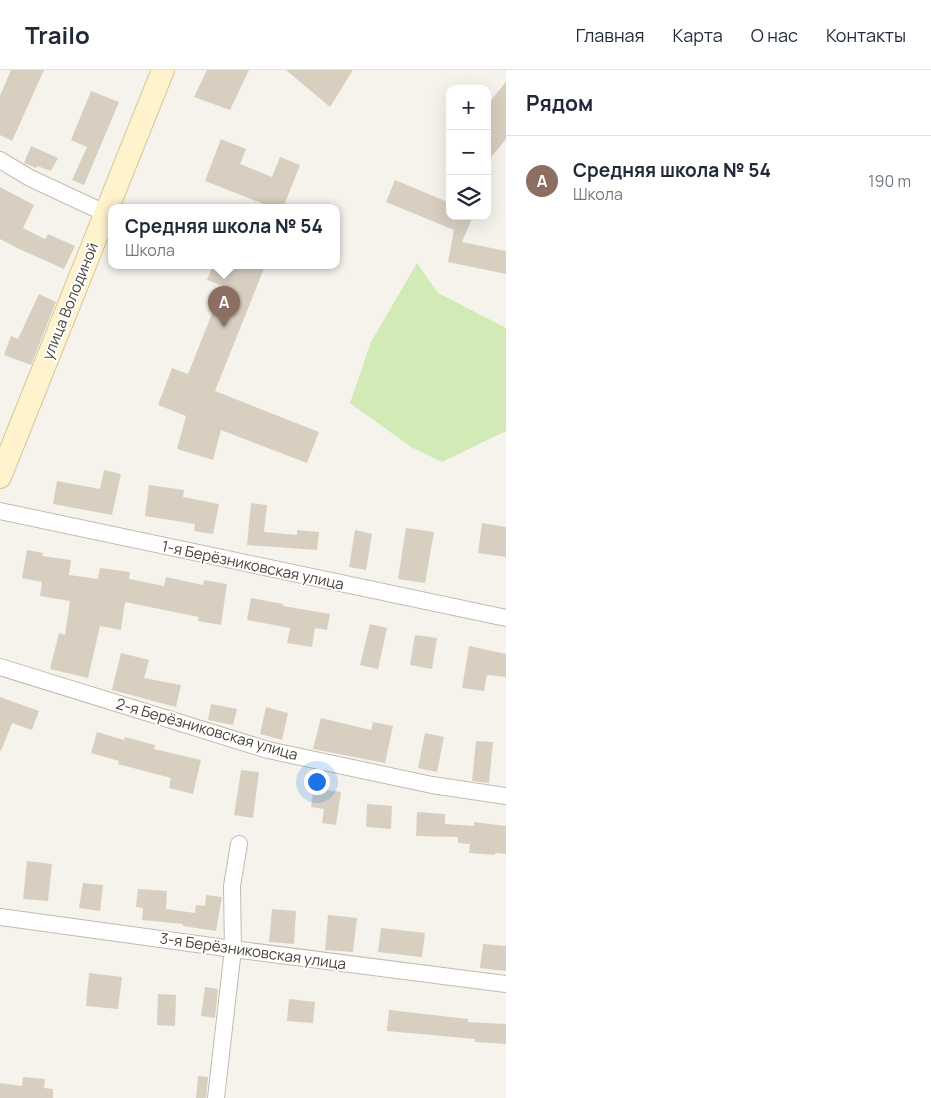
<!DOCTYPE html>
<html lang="ru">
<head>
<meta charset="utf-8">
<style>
	body { margin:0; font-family:Manrope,sans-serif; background:#f2f2f3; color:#1f2937 }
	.controls { position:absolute; right:15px; top:15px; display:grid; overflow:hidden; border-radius:10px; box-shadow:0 5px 20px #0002 }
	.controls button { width:45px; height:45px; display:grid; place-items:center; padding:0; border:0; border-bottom:1px solid #e0e1e3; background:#fff; color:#1f2937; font:25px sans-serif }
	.you { position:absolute; left:316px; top:711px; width:18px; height:18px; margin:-12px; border:4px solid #fff; border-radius:50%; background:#1a73e8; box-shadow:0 0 0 8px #1a73e833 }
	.badge { display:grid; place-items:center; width:32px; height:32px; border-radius:50%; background:#fc3f1d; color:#fff; font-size:16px; font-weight:700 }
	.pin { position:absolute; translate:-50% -41px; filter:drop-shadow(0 1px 2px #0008) }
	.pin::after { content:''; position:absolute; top:26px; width:18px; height:15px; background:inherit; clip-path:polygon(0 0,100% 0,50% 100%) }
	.popup { position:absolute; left:108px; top:134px; width:232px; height:65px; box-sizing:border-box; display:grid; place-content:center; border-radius:10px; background:#fff; filter:drop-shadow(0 1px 4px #0005); font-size:16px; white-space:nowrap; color:#747a83 }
	.popup b { font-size:19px; color:#1f2937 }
	.popup::after { content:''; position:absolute; left:50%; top:100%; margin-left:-10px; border:10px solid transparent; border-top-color:#fff }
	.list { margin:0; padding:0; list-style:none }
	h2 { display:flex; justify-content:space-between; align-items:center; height:65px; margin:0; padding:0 20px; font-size:21px }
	h2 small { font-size:16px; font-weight:400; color:#747a83 }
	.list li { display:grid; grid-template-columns:32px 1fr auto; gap:15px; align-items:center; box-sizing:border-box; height:90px; padding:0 20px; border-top:1px solid #e0e1e3 }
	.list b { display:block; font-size:19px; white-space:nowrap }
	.list p { margin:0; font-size:16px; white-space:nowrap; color:#747a83 }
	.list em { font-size:16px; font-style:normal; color:#747a83 }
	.icon { flex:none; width:28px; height:28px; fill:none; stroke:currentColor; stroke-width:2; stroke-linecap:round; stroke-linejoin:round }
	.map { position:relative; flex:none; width:506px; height:1028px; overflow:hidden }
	header { display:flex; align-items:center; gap:30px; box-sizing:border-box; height:70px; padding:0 25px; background:#fff; border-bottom:1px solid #e0e1e3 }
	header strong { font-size:24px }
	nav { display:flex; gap:28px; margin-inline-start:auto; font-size:18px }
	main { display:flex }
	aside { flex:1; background:#fff }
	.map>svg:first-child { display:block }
	.green { fill:#d2eab5 }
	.building { fill:#d8cfc1 }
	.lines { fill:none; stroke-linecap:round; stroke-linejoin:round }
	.street-casing { stroke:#c2bbae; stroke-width:18 }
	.secondary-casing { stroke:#d6c79b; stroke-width:24 }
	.street { stroke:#fff; stroke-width:16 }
	.secondary { stroke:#fff3cd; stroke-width:22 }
	.labels { text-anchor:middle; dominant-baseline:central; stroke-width:4; stroke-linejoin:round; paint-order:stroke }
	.street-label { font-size:15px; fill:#4b4439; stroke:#fff }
</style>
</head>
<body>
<header>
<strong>Trailo</strong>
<nav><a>Главная</a><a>Карта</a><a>О нас</a><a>Контакты</a></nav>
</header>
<main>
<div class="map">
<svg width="506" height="1028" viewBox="0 0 506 1028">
	<rect width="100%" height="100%" fill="#f6f3ec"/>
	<path class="green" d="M 417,193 L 438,223 L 506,258 L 506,361 L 442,392 L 411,377 L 350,333 L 371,272 Z"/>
	<g class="building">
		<path d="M 11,0 L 44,0 L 12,71 L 0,65 L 0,26 Z"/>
		<path d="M 207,0 L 249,0 L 230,40 L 194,27 Z"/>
		<path d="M 286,0 L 353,0 L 330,37 Z"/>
		<path d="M 506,12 L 506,69 L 487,92 L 487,35 Z"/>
		<path d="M 91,21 L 119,32 L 84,115 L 72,110 L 87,77 L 71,70 Z"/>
		<path d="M 221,69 L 246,79 L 240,94 L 272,107 L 280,87 L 300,95 L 283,138 L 274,138 L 205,111 Z"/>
		<path d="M 31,76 L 58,88 L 51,101 L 37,96 L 36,98 L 24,93 Z"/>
		<path d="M 395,110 L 450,133 L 450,146 L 473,146 L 462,172 L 506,181 L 506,204 L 448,192 L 454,160 L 386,132 Z"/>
		<path d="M 0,117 L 34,135 L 23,158 L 45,169 L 48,164 L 75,176 L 64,199 L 17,178 L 0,169 Z"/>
		<path d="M 213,196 L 265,196 L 215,321 L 319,362 L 307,393 L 221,360 L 213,390 L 177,379 L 186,346 L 158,335 L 172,298 L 188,304 L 223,216 L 207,210 Z"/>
		<path d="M 39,224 L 56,232 L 31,295 L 4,285 L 11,266 L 18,269 Z"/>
		<path d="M 104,400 L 121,404 L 112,445 L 53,434 L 57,411 L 100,419 Z"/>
		<path d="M 149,415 L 184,420 L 183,427 L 219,434 L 213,464 L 194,461 L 195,454 L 145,446 Z"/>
		<path d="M 251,433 L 267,435 L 264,462 L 297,465 L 297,460 L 319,462 L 317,480 L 247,475 Z"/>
		<path d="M 482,453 L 506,457 L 506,487 L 478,483 Z"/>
		<path d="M 406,458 L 434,462 L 425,513 L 398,509 Z"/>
		<path d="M 355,460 L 372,464 L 366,500 L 349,497 Z"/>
		<path d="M 27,480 L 43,483 L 42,486 L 71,490 L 69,505 L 98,509 L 100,498 L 130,502 L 129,509 L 164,516 L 166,507 L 203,515 L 204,510 L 227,514 L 221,555 L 198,551 L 199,547 L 125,532 L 121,560 L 100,556 L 88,608 L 50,599 L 59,563 L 65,565 L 70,531 L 40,526 L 42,512 L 22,508 Z"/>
		<path d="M 251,528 L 283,534 L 283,536 L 330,544 L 327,560 L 315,558 L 312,577 L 287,573 L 290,558 L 247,550 Z"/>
		<path d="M 370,554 L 387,558 L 378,599 L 360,595 Z"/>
		<path d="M 415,565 L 437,568 L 432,599 L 410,595 Z"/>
		<path d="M 469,576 L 506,584 L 506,607 L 487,605 L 484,621 L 462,618 Z"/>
		<path d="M 121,583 L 149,590 L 144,608 L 181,615 L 176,637 L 112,620 Z"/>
		<path d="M 0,627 L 39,641 L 32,660 L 12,653 L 1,681 L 0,680 Z"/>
		<path d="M 211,634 L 237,639 L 233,655 L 208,650 Z"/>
		<path d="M 266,637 L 288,643 L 282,670 L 260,664 Z"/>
		<path d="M 321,648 L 371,660 L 373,652 L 393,656 L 385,693 L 313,679 Z"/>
		<path d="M 97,662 L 124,670 L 125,667 L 155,675 L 154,679 L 201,690 L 193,724 L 169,718 L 171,708 L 118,694 L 119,691 L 91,683 Z"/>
		<path d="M 425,663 L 444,667 L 437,702 L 418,698 Z"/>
		<path d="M 476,671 L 493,672 L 489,713 L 472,711 Z"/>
		<path d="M 241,700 L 259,702 L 253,748 L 234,745 Z"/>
		<path d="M 314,718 L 341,722 L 336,755 L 322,753 L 324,739 L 311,737 Z"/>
		<path d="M 367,734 L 392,736 L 391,759 L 366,757 Z"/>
		<path d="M 417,742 L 445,744 L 445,754 L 474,756 L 474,752 L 506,756 L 506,784 L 495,783 L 495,785 L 469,783 L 470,774 L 458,773 L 458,767 L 416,766 Z"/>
		<path d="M 27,791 L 52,794 L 48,831 L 23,829 Z"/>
		<path d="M 83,813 L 103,815 L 100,841 L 79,838 Z"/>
		<path d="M 138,819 L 167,821 L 166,839 L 195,843 L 196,835 L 205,836 L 206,825 L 222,827 L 216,861 L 183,856 L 183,854 L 142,850 L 143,838 L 136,837 Z"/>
		<path d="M 272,839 L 296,841 L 294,874 L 269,872 Z"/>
		<path d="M 328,845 L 357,848 L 353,882 L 325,880 Z"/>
		<path d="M 381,858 L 425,863 L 422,887 L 378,882 Z"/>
		<path d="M 483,874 L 506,876 L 506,901 L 480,898 Z"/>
		<path d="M 89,903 L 122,907 L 118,939 L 86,936 Z"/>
		<path d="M 205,917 L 218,919 L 215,948 L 201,946 Z"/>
		<path d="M 158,924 L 176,925 L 175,956 L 157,955 Z"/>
		<path d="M 289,929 L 315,932 L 313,953 L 287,951 Z"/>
		<path d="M 389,940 L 468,949 L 468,952 L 506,954 L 506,974 L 475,972 L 475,969 L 387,961 Z"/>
		<path d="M 198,1006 L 208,1007 L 206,1028 L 196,1028 Z"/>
		<path d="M 23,1007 L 45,1009 L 44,1018 L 53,1019 L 53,1028 L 0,1028 L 0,1013 L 22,1016 Z"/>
	</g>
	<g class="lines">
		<defs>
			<g id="street">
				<path d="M 0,90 L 30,108 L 105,143"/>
				<path d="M 0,441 L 506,548"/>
				<path d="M 0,597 L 268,680 L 432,715 L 506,726"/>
				<path d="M 0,847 L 233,879 L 506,914"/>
				<path d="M 216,1028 L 233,879 L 232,816 L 239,774"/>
			</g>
			<path id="secondary" d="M 0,407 L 163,0"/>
		</defs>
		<use href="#street" class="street-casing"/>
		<use href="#secondary" class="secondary-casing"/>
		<use href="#street" class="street"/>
		<use href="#secondary" class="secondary"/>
	</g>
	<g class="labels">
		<g class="street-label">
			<text transform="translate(70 231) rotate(-68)">улица Володиной</text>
			<text transform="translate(253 495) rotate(12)">1-я Берёзниковская улица</text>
			<text transform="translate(207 659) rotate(16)">2-я Берёзниковская улица</text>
			<text transform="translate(253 881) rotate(8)">3-я Берёзниковская улица</text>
		</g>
	</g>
</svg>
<div class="controls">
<button>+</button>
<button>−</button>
<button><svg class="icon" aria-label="layers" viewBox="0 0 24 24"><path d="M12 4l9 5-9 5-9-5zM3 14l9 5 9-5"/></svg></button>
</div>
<div class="you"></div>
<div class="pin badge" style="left:224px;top:257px;background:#8d6e63">A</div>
<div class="popup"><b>Средняя школа № 54</b>Школа</div>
</div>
<aside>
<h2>Рядом<small></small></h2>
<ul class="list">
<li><span class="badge" style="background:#8d6e63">A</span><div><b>Средняя школа № 54</b><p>Школа</p></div><em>190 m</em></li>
</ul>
</aside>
</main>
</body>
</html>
